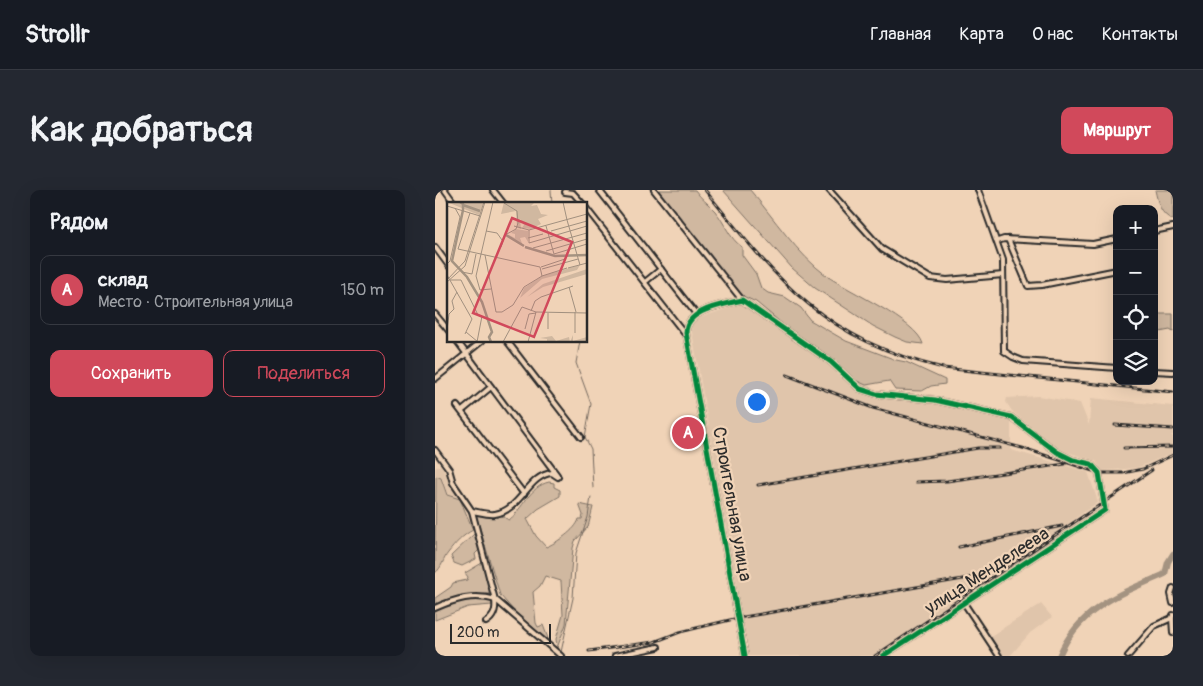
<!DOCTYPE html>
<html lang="ru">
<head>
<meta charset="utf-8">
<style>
	body { margin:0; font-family:Pangolin,sans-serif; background:#242831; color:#f1f3f6 }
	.controls { position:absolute; right:15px; top:15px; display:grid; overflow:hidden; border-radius:10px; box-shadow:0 5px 20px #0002 }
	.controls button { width:45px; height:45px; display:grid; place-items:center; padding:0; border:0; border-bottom:1px solid #363941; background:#171b24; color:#f1f3f6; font:25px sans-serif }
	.scale { position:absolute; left:15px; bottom:12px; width:101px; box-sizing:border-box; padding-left:5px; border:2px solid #2b2b2b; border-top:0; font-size:14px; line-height:18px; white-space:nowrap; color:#2b2b2b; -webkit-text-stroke:4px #f0d3b7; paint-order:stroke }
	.you { position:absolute; left:321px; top:211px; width:18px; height:18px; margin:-12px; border:4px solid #fff; border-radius:50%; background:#1a73e8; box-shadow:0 0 0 8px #1a73e833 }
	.badge { display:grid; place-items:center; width:32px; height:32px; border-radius:50%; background:#d1495b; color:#fff; font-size:16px; font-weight:700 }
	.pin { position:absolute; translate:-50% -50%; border:2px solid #fff; box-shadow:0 1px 5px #0006 }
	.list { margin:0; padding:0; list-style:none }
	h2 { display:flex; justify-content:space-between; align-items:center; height:65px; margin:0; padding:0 20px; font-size:21px }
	h2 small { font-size:16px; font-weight:400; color:#9ea1a6 }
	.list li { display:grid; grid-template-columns:32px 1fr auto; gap:15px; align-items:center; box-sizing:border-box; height:70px; margin:0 10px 10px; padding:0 10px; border:1px solid #363941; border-radius:10px }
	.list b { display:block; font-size:19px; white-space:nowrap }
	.list p { margin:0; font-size:16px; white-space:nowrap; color:#9ea1a6 }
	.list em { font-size:16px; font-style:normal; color:#9ea1a6 }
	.actions { display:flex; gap:10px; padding:15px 20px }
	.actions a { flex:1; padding:11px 0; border:1px solid #d1495b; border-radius:10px; text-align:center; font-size:18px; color:#d1495b }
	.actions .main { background:#d1495b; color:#fff }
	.icon { flex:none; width:28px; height:28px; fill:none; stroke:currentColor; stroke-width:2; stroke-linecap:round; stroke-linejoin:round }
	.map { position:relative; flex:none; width:738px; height:466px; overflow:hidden; border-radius:10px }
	header { display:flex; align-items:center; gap:30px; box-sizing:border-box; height:70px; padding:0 25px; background:#171b24; border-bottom:1px solid #363941 }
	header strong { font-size:24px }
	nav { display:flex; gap:28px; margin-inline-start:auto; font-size:18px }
	.intro { display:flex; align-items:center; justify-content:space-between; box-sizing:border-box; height:120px; padding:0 30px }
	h1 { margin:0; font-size:35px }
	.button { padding:12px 22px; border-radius:10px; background:#d1495b; color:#fff; font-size:18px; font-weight:700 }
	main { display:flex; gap:30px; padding:0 30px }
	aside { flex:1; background:#171b24; border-radius:10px; box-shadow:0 5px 20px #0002 }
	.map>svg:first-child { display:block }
	.built { fill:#e0c5ab }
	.green { fill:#d0b8a0; stroke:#7e7266 }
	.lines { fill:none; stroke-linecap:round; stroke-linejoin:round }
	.stream { stroke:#74695f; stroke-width:1 }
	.river { stroke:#a49381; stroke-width:6 }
	.minor-casing { stroke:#2b2b2b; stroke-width:8 }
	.minor { stroke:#f0d3b7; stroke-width:4 }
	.rail-casing { stroke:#2b2b2b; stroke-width:3 }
	.rail { stroke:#f0d3b7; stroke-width:1; stroke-dasharray:4; stroke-linecap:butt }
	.cycleway-casing { stroke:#f0d3b7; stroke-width:8 }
	.cycleway { stroke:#00873e; stroke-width:5 }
	.labels { text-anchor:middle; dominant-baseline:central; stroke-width:4.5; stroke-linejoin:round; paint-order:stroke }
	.street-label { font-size:18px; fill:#2b2b2b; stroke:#f0d3b7 }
	.inset-river { fill:none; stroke:#a49381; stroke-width:2.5 }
	.inset-road { fill:none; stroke:#a1907f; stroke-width:1 }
	.view { fill:#d1495b; fill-opacity:0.15; stroke:#d1495b; stroke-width:2.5 }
	.inset-edge { fill:none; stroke:#2b2b2b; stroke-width:2.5 }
</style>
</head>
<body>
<header>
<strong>Strollr</strong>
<nav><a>Главная</a><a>Карта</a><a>О нас</a><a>Контакты</a></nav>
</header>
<div class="intro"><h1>Как добраться</h1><a class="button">Маршрут</a></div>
<main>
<aside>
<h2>Рядом<small></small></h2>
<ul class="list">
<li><span class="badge">A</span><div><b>склад</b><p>Место · Строительная улица</p></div><em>150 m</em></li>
</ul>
<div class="actions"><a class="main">Сохранить</a><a>Поделиться</a></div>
</aside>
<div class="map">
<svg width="738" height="466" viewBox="0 0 738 466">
	<rect width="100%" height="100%" fill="#f0d3b7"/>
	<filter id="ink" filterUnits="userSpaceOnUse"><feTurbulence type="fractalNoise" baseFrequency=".02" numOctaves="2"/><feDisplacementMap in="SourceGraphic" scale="10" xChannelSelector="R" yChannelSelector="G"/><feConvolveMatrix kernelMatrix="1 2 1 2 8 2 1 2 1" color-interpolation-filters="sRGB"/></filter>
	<g filter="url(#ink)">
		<g class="built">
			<path d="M 311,112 L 390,171 L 451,205 L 495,204 L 576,229 L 576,260 L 653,282 L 663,312 L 552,392 L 440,466 L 314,466 L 255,131 Z"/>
			<path d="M 603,206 L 645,213 L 654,235 L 656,208 L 738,216 L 738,245 L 736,245 L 738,247 L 738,263 L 702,278 L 667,281 L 661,271 L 632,262 L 618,255 L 577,221 L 571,212 L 572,208 Z"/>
			<path d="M 6,275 L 15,294 L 25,308 L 13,305 L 7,288 L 0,285 L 0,278 Z"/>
			<path d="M 606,414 L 617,427 L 595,443 L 575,466 L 566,466 L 554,447 Z"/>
		</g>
		<g class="green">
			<path d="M 220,0 L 260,0 C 266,9 273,13 280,21 C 290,33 294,48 307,57 L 307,65 L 321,84 L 326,98 L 333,103 L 350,107 L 366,118 L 375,130 L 411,151 L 461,170 L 471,172 L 510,190 L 510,194 L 496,196 L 487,201 L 460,200 L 454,191 L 431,195 L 420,190 L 391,164 L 350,136 L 321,112 L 308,106 Z"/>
			<path d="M 288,0 L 315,0 C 339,28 362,64 392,86 C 413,101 482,131 488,154 L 472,152 L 460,147 L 438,136 L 380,98 L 357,78 Z"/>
			<path d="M 720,0 L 738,0 L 738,30 C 725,24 723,13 720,0 Z"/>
			<path d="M 723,124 L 738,124 L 738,142 L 735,140 L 719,143 L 719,125 Z"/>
			<path d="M 1,286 L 6,288 L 12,305 L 25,309 L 38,340 C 28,345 20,354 13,363 C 8,369 7,378 0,383 Z"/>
			<path d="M 114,292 L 119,293 L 119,297 L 125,300 L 125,306 L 103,319 L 92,329 L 101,346 L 111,357 C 121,353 141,340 144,329 L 147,329 L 148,325 L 144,314 L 158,317 L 153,337 L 140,351 L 138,358 L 131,434 L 122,458 L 121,449 L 128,425 L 126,391 L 110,386 L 105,396 L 98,402 L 101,433 L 103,437 L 108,435 L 114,451 L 79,421 L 65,405 L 41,325 L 57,327 L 69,326 L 70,328 L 74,330 C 87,320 95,296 114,292 Z"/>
			<path d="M 39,344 L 44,360 L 40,364 L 41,369 L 27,376 L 19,373 L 16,366 Z"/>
			<path d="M 47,373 L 55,402 L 53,404 L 27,405 L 0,415 L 0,408 L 16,397 L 18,393 L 32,390 L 33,387 L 30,383 Z"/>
			<path d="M 51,408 L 57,410 L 57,415 L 33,417 L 0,430 L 0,419 L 28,409 Z"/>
		</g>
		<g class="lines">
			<g class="stream">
				<path d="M 116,0 L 117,14"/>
				<path d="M 145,151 L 141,173 L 156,214 L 150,247 L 156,259 L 158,298"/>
				<path d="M 126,462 L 138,408 L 141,363 L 153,327 L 156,307"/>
			</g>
			<path class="river" d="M 624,466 C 644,418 686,403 730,384 L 733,372 L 738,364"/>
			<defs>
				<g id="minor">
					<path d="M 10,0 L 20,14"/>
					<path d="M 58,0 L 69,14"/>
					<path d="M 164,0 L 261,124"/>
					<path d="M 219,0 L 307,110"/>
					<path d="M 394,0 L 447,59 L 495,88 L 512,90 L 568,85"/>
					<path d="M 543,0 L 568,70 L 569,161 L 578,167 L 588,171 L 682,178"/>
					<path d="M 130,2 L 138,3 L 148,14"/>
					<path d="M 151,18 L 250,144"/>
					<path d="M 719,41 L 738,37"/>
					<path d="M 573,49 L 593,96 L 607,95 L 682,80"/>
					<path d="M 563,51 L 569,49 L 658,54 L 682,49"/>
					<path d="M 0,57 L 14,76"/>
					<path d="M 210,92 L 226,79"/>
					<path d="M 0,124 L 14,141"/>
					<path d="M 22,151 L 122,285"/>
					<path d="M 72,151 L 146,247"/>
					<path d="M 719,181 L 738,182"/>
					<path d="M 0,189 L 47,151"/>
					<path d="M 22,216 L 89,304"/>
					<path d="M 27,221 L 56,197"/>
					<path d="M 0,260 L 14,279 L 18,293 L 37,321 C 44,322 53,325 60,324 C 86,320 93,285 117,283 L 123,287"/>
					<path d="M 37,321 L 60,410 C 61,419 60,427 51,432"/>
					<path d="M 738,398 L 736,404 L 738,413"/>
					<path d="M 529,413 L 564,466"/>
					<path d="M 0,418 C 20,409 39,403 61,410 L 126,466"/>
					<path d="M 737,428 L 738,443"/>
					<path d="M 180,466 L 223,457"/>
					<path d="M 310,466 L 251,143 C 251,119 288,115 307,110 L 396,172 L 425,199 L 441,204 L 500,210 L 576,227 L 622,262 L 638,270 L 656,274 L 664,283 L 670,320 L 448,466"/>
					<path d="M 693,466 L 719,436 L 737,428 L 738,425"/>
				</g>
			</defs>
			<use href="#minor" class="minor-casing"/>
			<use href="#minor" class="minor"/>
			<defs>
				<g id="rail">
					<path d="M 270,0 C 344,92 388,149 508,178 L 738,202"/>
					<path d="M 352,185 L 438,218 L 591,259 L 664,283 L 688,283 L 708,279 L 738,265"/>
					<path d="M 680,235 L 738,239"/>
					<path d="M 689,258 L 738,257"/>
					<path d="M 481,292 L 512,291 L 630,274"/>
					<path d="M 323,295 L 543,258 L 565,258"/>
					<path d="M 524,357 L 627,336"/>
					<path d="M 154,461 L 219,452 L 245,442 L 303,428 L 545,386 L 577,374"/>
					<path d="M 440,466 L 717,280"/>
				</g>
			</defs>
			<use href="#rail" class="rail-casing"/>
			<use href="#rail" class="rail"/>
			<defs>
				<path id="cycleway" d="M 310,466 L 251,143 C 251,119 288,115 307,110 L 396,172 L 425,199 L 441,204 L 500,210 L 576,227 L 622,262 L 638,270 L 656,274 L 664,283 L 670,320 L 448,466"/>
			</defs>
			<use href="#cycleway" class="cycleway-casing"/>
			<use href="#cycleway" class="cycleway"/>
		</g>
	</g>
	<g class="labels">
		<g class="street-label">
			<text transform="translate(297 314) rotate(80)">Строительная улица</text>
			<text transform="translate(552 381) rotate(-33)">улица Менделеева</text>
		</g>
	</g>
	<g transform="translate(12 12)">
		<rect width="140" height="140" fill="#f0d3b7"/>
		<path d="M 0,0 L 37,0 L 32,13 ZM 57,0 L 88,0 L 84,4 L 90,3 L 94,12 L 101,13 L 91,17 L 94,22 L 84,27 L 75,26 L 77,23 L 73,17 L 74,27 L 70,26 L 69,9 L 54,12 ZM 69,27 L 81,29 L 81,40 L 78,35 L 73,36 L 76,44 L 60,32 L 68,36 L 68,32 L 64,31 ZM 133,63 L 130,68 L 95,77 L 73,96 L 77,86 L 95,74 ZM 140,67 L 140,72 L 96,85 L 80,95 L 96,82 ZM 126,133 L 126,139 L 140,135 L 140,140 L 100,140 L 100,137 L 93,136 L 105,134 L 109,139 L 122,135 L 123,140 Z" fill="#d0b8a0"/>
		<path class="inset-river" d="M 13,0 L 16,2 L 16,8 L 5,59 L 20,75 L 35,100 L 45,130 L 42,135 L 44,140M 16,3 L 33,9M 59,33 L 77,44M 78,45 L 108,54 L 140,53"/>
		<path class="inset-road" d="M 116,0 L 120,18M 0,4 L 33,14M 23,11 L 11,47 L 93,65 L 95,74 L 77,85 L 66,103 L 55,110 L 49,110 L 38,53M 140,12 L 82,28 L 82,41 L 140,24M 120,18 L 133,63M 67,24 L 82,28M 99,24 L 107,52 L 140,42M 39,29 L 50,31 L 55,38M 104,29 L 140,19M 81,36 L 96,32M 54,45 L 58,33 L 69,27 L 71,21 L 70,9 L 57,1M 86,46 L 140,31M 99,49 L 140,37M 0,62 L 3,59 L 13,15 L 8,6M 94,65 L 118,57M 121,66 L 140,61M 95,67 L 131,57M 15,70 L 25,72 L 29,52M 0,73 L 25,117 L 18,132M 95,74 L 120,66M 0,78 L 18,59 L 37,0M 3,78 L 14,78 L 31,113 L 35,114 L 30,140M 0,80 L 18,64 L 38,0M 122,85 L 129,110M 44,87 L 33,88 L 29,74 L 46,0M 84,109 L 88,99 L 94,95 L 126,84M 128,110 L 128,131M 78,127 L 82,112 L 89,111M 101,127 L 101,111M 0,128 L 2,112 L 7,107 L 5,99 L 10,90M 19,130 L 31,140M 56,140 L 75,105 L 89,110 L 140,111M 81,140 L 89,110"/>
		<path class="view" d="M 65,16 L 125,40 L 87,135 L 26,111 Z"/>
		<rect width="140" height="140" class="inset-edge"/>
	</g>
</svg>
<div class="controls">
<button>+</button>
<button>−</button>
<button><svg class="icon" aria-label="locate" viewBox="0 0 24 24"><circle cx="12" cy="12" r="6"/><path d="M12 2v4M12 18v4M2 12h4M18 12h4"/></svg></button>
<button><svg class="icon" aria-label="layers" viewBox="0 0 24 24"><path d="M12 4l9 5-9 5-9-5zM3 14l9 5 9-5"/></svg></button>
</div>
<div class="scale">200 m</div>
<div class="you"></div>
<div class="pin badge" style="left:253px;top:243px">A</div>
</div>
</main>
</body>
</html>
